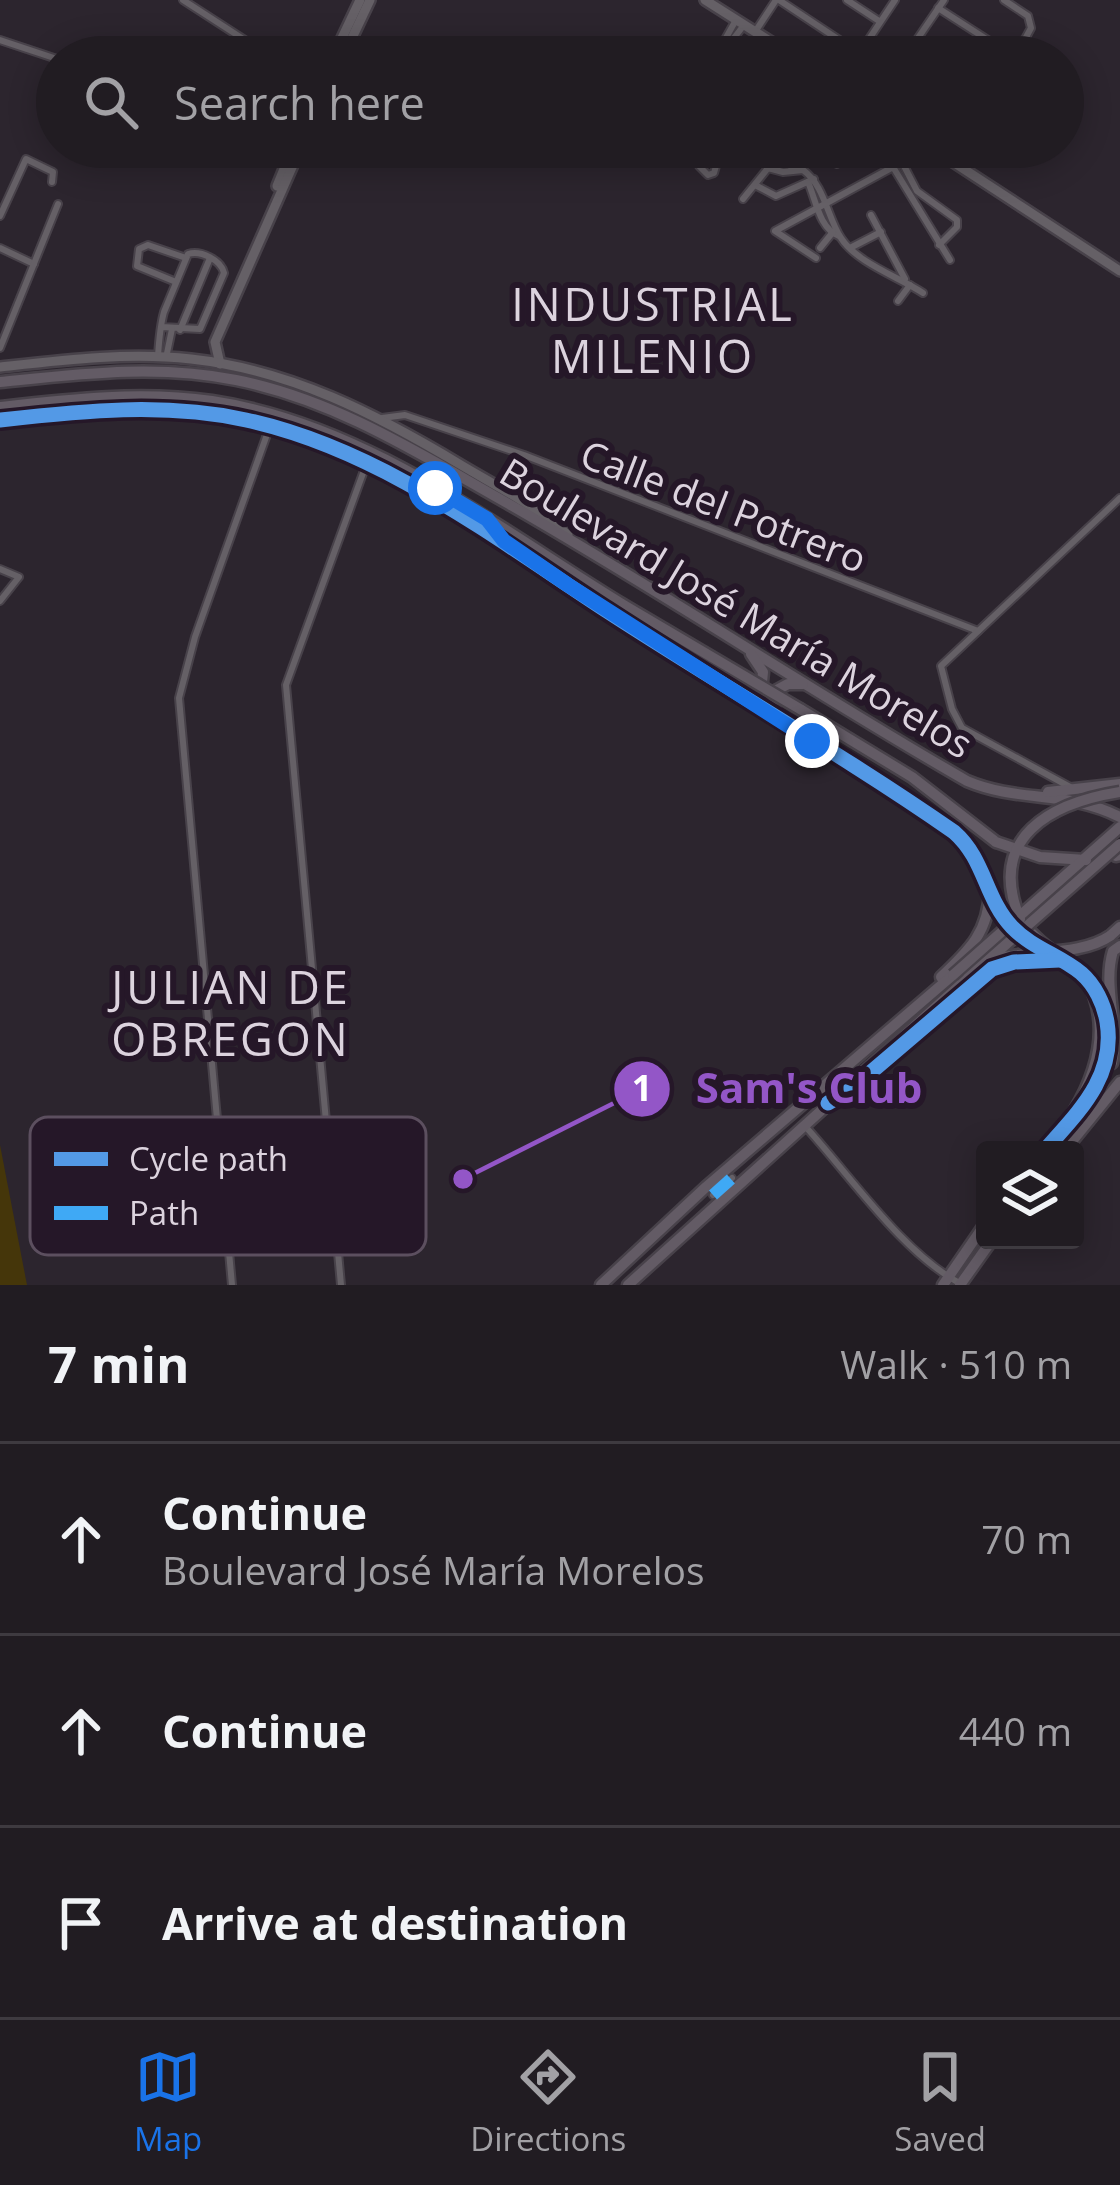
<!DOCTYPE html>
<html lang="en">
<head>
<meta charset="utf-8">
<style>
	body { margin:0; font-family:"Open Sans",sans-serif; background:#2d292f; color:#f1f3f6 }
	.controls { position:absolute; right:36px; bottom:36px; display:grid; overflow:hidden; border-radius:12px; box-shadow:0 6px 30px #0003 }
	.controls button { width:108px; height:108px; display:grid; place-items:center; padding:0; border:0; border-bottom:3px solid #3e3a40; background:#211c22; color:#f1f3f6; font:60px sans-serif }
	.stop { position:absolute; width:36px; height:36px; margin:-27px; border:9px solid #1a73e8; border-radius:50%; background:#fff }
	.stop.end { background:#1a73e8; border-color:#fff; box-shadow:0 3px 12px #0008 }
	.list { margin:0; padding:0; list-style:none }
	h2 { display:flex; justify-content:space-between; align-items:center; height:156px; margin:0; padding:0 48px; font-size:51px }
	h2 small { font-size:39px; font-weight:400; color:#a2a1a5 }
	.list li { display:grid; grid-template-columns:78px 1fr auto; gap:36px; align-items:center; box-sizing:border-box; height:192px; padding:0 48px; border-top:3px solid #3e3a40 }
	.list b { display:block; font-size:45px; white-space:nowrap }
	.list p { margin:0; font-size:39px; white-space:nowrap; color:#a2a1a5 }
	.list em { font-size:39px; font-style:normal; color:#a2a1a5 }
	.icon { flex:none; width:66px; height:66px; fill:none; stroke:currentColor; stroke-width:2; stroke-linecap:round; stroke-linejoin:round }
	.map { position:relative; flex:none; width:1120px; height:1285px; overflow:hidden }
	.search { position:absolute; background:#211c22; box-shadow:0 6px 30px #0003; left:36px; right:36px; top:36px; height:132px; display:flex; align-items:center; gap:30px; box-sizing:border-box; padding:0 42px; border-radius:66px; color:#a2a1a5; font-size:45px }
	.sheet { height:732px; background:#211c22 }
	nav { display:flex; justify-content:space-around; align-items:center; box-sizing:border-box; height:168px; border-top:3px solid #3e3a40; background:#211c22; font-size:33px; color:#a2a1a5 }
	nav a { display:grid; justify-items:center; gap:6px }
	nav .on { color:#1a73e8 }
	.map>svg:first-child { display:block }
	.green { fill:#45360a }
	.lines { fill:none; stroke-linecap:round; stroke-linejoin:round }
	.street-casing { stroke:#48424a; stroke-width:10 }
	.secondary-casing { stroke:#48424a; stroke-width:14 }
	.primary-casing { stroke:#48424a; stroke-width:15 }
	.street { stroke:#656066; stroke-width:6 }
	.secondary { stroke:#656066; stroke-width:9 }
	.primary { stroke:#635b65; stroke-width:10 }
	.primary-bridge-casing { stroke:#48424a; stroke-width:15; stroke-linecap:butt }
	.primary-bridge { stroke:#635b65; stroke-width:10 }
	.quiet { stroke:#3fa9f5; stroke-width:12; stroke-dasharray:24 12; stroke-linecap:butt }
	.cycleway-casing { stroke:#251728; stroke-width:22 }
	.cycleway { stroke:#5399e6; stroke-width:15 }
	.route { stroke:#1a73e8; stroke-width:15 }
	.labels { text-anchor:middle; dominant-baseline:central; stroke-width:12; stroke-linejoin:round; paint-order:stroke }
	.street-label { font-size:39px; fill:#dcd3de; stroke:#251728 }
	.quarter-label { font-size:45px; letter-spacing:3px; fill:#dcd3de; stroke:#251728 }
	.key { fill:#251728; stroke:#5c4f5f; stroke-width:3 }
	.key-label { font-size:33px; fill:#dcd3de }
	.leader { fill:none; stroke:#9356c7; stroke-width:4.5 }
	.callout-dot { fill:#9356c7; stroke:#251728; stroke-width:4.5 }
	.mark-label { font-size:36px; text-anchor:middle; font-weight:bold; fill:#fff }
	.callout-label { font-size:42px; text-anchor:middle; font-weight:bold; fill:#9356c7; stroke:#251728; stroke-width:12; stroke-linejoin:round; paint-order:stroke }
</style>
</head>
<body>
<div class="map">
<svg width="1120" height="1285" viewBox="0 0 1120 1285">
	<rect width="100%" height="100%" fill="#2c252e"/>
	<path class="green" d="M 0,1145 L 27,1285 L 0,1285 Z"/>
	<g class="lines">
		<defs>
			<g id="street">
				<path d="M 183,0 L 271,57"/>
				<path d="M 779,0 L 859,53"/>
				<path d="M 847,0 L 879,21"/>
				<path d="M 938,8 L 1005,51"/>
				<path d="M 755,32 L 776,0"/>
				<path d="M 0,40 L 57,59"/>
				<path d="M 913,45 L 930,57"/>
				<path d="M 724,46 L 741,57"/>
				<path d="M 727,47 L 744,25"/>
				<path d="M 715,57 L 736,20"/>
				<path d="M 857,57 L 895,0"/>
				<path d="M 905,57 L 944,0"/>
				<path d="M 995,57 L 1025,39 L 1031,28 L 1028,16 L 1004,0"/>
				<path d="M 264,147 L 288,159"/>
				<path d="M 846,147 L 857,154"/>
				<path d="M 710,150 L 718,159 L 714,173 L 708,175 L 699,166 L 711,147"/>
				<path d="M 902,162 L 917,191 L 957,220 L 957,227 L 939,245"/>
				<path d="M 837,164 L 867,147"/>
				<path d="M 893,167 L 950,260"/>
				<path d="M 791,170 L 803,148"/>
				<path d="M 808,182 C 816,200 819,228 839,236"/>
				<path d="M 755,185 L 776,196 L 814,179"/>
				<path d="M 743,199 L 768,168 L 783,172 L 803,170 C 825,186 827,217 841,238 C 857,263 899,277 923,293"/>
				<path d="M 871,215 L 905,279"/>
				<path d="M 0,216 L 26,159 L 53,172 L 52,182"/>
				<path d="M 0,248 L 34,264"/>
				<path d="M 820,248 L 833,232"/>
				<path d="M 850,248 L 881,232"/>
				<path d="M 816,258 L 775,231 L 930,147"/>
				<path d="M 176,282 L 137,266 L 139,249 L 148,245 L 186,258"/>
				<path d="M 898,301 L 910,285"/>
				<path d="M 180,330 L 210,258"/>
				<path d="M 0,348 L 58,204"/>
				<path d="M 158,356 C 159,341 160,326 164,312 L 188,254 C 201,250 221,260 224,273 L 200,329 L 161,327"/>
				<path d="M 166,358 L 172,329"/>
				<path d="M 382,418 L 405,415 L 524,455 L 978,631"/>
				<path d="M 0,569 L 19,577 L 0,601"/>
				<path d="M 1070,787 L 962,728 L 952,709 L 941,666 L 1120,498"/>
				<path d="M 804,1125 C 850,1175 901,1252 961,1284"/>
				<path d="M 713,1195 L 732,1178"/>
				<path d="M 232,1285 L 179,698 L 195,637 L 270,426"/>
				<path d="M 341,1285 L 286,685 L 366,465"/>
			</g>
			<g id="secondary">
				<path d="M 705,0 L 795,57"/>
				<path d="M 333,57 L 360,0"/>
				<path d="M 343,57 L 370,0"/>
				<path d="M 930,147 L 1120,271"/>
				<path d="M 277,186 L 293,147"/>
				<path d="M 220,364 L 215,342 L 301,147"/>
				<path d="M 0,367 C 63,360 128,352 191,359 C 291,370 376,414 461,465 C 498,487 536,506 568,535"/>
				<path d="M 1,420 C 83,411 165,401 246,420 C 381,450 495,539 608,612 C 723,686 842,754 954,832 C 997,870 990,924 1047,953"/>
			</g>
			<g id="primary">
				<path d="M 0,382 C 79,374 157,364 236,380 C 336,400 420,454 507,503 C 663,592 812,692 967,781 C 1019,803 1067,790 1120,817"/>
				<path d="M 0,407 C 71,399 141,391 212,401 C 366,424 493,525 622,604"/>
				<path d="M 0,419 L 3,420"/>
				<path d="M 729,688 L 748,692 L 762,682 L 763,672 L 751,654"/>
				<path d="M 800,709 L 912,777 L 996,842"/>
				<path d="M 782,723 L 772,705 L 775,691 L 788,684 L 803,684"/>
				<path d="M 1048,792 L 1120,784"/>
				<path d="M 1116,856 L 1120,855"/>
				<path d="M 1023,923 C 1041,947 1066,958 1086,978 C 1120,1038 1085,1105 1045,1150"/>
				<path d="M 1110,936 L 1120,927"/>
				<path d="M 941,977 C 970,950 989,931 990,890"/>
				<path d="M 888,1058 L 992,969 L 1014,962 L 1063,961"/>
				<path d="M 1112,1063 C 1120,1025 1102,987 1113,951 L 1120,946"/>
				<path d="M 1065,1150 L 1120,1082"/>
				<path d="M 601,1285 L 706,1187 L 953,975"/>
				<path d="M 628,1285 L 968,978"/>
				<path d="M 943,1285 L 985,1224"/>
				<path d="M 960,1285 L 992,1240"/>
			</g>
		</defs>
		<use href="#street" class="street-casing"/>
		<use href="#secondary" class="secondary-casing"/>
		<use href="#primary" class="primary-casing"/>
		<use href="#street" class="street"/>
		<use href="#secondary" class="secondary"/>
		<use href="#primary" class="primary"/>
		<defs>
			<g id="primary-bridge">
				<path d="M 622,604 L 800,709"/>
				<path d="M 996,842 L 1040,857 L 1086,860"/>
				<path d="M 1020,919 C 986,837 1051,803 1120,792"/>
				<path d="M 990,960 C 1027,949 1079,957 1110,936"/>
				<path d="M 953,975 L 1120,827"/>
				<path d="M 968,978 L 1120,844"/>
			</g>
		</defs>
		<use href="#primary-bridge" class="primary-bridge-casing"/>
		<use href="#primary-bridge" class="primary-bridge"/>
		<path class="quiet" d="M 713,1195 L 732,1178"/>
		<defs>
			<g id="cycleway">
				<path d="M 0,420 C 82,411 164,402 246,420 C 380,449 495,538 607,611 C 722,686 842,754 954,832 C 985,859 985,899 1012,927 C 1032,948 1059,955 1081,973 C 1095,985 1104,1004 1107,1022 C 1116,1077 1078,1112 1045,1150"/>
				<path d="M 828,1103 L 850,1090 L 992,969 L 1014,962 L 1060,960"/>
			</g>
		</defs>
		<use href="#cycleway" class="cycleway-casing"/>
		<use href="#cycleway" class="cycleway"/>
	</g>
	<g class="lines">
		<path class="route" d="M 435,488 L 487,519 L 504,541 L 568,585 L 812,741"/>
	</g>
	<g class="labels">
		<g class="street-label">
			<text transform="translate(724 505) rotate(21)">Calle del Potrero</text>
			<text transform="translate(737 607) rotate(31)">Boulevard José María Morelos</text>
		</g>
		<g class="quarter-label">
			<text x="653" y="303">INDUSTRIAL<tspan x="653" dy="52">MILENIO</tspan></text>
			<text x="231" y="986">JULIAN DE<tspan x="231" dy="52">OBREGON</tspan></text>
		</g>
	</g>
	<rect x="30" y="1117" width="396" height="138" rx="18" class="key"/>
	<rect x="54" y="1152" width="54" height="14" fill="#5399e6"/>
	<rect x="54" y="1206" width="54" height="14" fill="#3fa9f5"/>
	<g class="key-label">
		<text x="129" y="1171">Cycle path</text>
		<text x="129" y="1225">Path</text>
	</g>
	<path class="leader" d="M463 1179L642 1089"/>
	<g class="callout-dot">
		<circle cx="463" cy="1179" r="12"/>
		<circle cx="642" cy="1089" r="30"/>
	</g>
	<g class="mark-label">
		<text x="642" y="1101">1</text>
	</g>
	<g class="callout-label">
		<text x="809" y="1103">Sam's Club</text>
	</g>
</svg>
<div class="controls">
<button><svg class="icon" aria-label="layers" viewBox="0 0 24 24"><path d="M12 4l9 5-9 5-9-5zM3 14l9 5 9-5"/></svg></button>
</div>
<div class="stop" style="left:435px;top:488px"></div>
<div class="stop end" style="left:812px;top:741px"></div>
<div class="search"><svg class="icon" aria-label="search" viewBox="0 0 24 24"><circle cx="10" cy="10" r="6"/><path d="M15 15l6 6"/></svg>Search here</div>
</div>
<section class="sheet">
<h2>7 min<small>Walk · 510 m</small></h2>
<ul class="list">
<li><svg class="icon" aria-label="ahead" viewBox="0 0 24 24"><path d="M12 20V5M6 11l6-6 6 6"/></svg><div><b>Continue</b><p>Boulevard José María Morelos</p></div><em>70 m</em></li>
<li><svg class="icon" aria-label="ahead" viewBox="0 0 24 24"><path d="M12 20V5M6 11l6-6 6 6"/></svg><div><b>Continue</b></div><em>440 m</em></li>
<li><svg class="icon" aria-label="arrive" viewBox="0 0 24 24"><path d="M6 21V4h12l-3 4 3 4H6"/></svg><div><b>Arrive at destination</b></div></li>
</ul>
</section>
<nav>
<a class="on"><svg class="icon" aria-label="map" viewBox="0 0 24 24"><path d="M3 6l6-2 6 2 6-2v14l-6 2-6-2-6 2zM9 4v14M15 6v14"/></svg>Map</a>
<a><svg class="icon" aria-label="directions" viewBox="0 0 24 24"><path d="M12 3l9 9-9 9-9-9zM9 14v-3h6M13 9l2 2-2 2"/></svg>Directions</a>
<a><svg class="icon" aria-label="saved" viewBox="0 0 24 24"><path d="M7 4h10v16l-5-4-5 4z"/></svg>Saved</a>
</nav>
</body>
</html>
